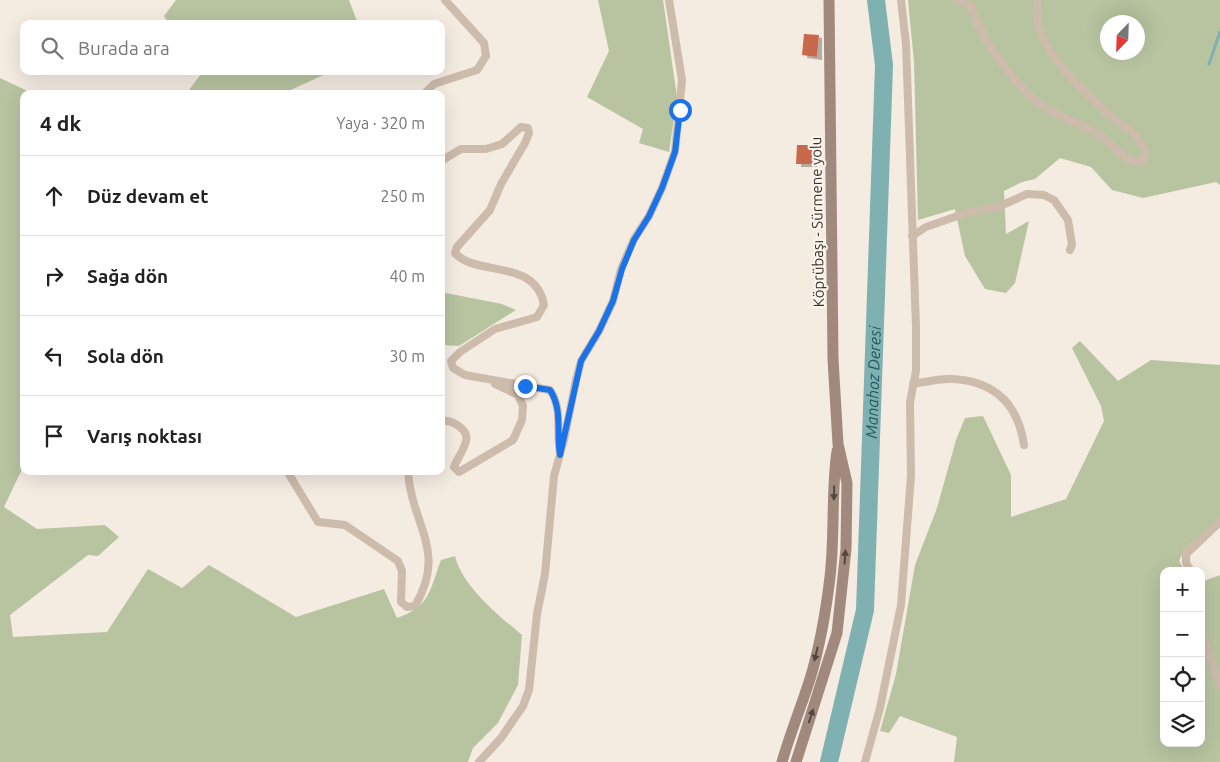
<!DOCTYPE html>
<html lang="tr">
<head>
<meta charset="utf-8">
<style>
	body { margin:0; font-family:Ubuntu,sans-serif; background:#f2f2f2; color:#222 }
	.controls { position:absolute; right:15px; bottom:15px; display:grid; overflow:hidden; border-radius:10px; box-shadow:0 5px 20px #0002 }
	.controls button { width:45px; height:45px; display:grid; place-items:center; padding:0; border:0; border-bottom:1px solid #e0e0e0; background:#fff; color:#222; font:25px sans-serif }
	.compass { position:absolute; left:1100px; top:15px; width:45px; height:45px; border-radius:50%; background:#fff; box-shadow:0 5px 20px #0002; rotate:203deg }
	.stop { position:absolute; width:15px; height:15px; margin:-11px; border:4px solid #1a73e8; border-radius:50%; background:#fff }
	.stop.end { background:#1a73e8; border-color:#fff; box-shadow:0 1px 5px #0008 }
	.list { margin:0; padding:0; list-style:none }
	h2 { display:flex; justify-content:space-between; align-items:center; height:65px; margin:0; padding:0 20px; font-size:21px }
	h2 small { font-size:16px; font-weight:400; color:#767676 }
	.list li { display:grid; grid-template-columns:32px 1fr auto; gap:15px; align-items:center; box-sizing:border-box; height:80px; padding:0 20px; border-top:1px solid #e0e0e0 }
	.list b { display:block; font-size:19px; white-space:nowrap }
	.list em { font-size:16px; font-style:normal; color:#767676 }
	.icon { flex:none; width:28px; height:28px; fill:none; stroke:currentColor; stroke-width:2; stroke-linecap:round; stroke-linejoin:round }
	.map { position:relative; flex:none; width:1220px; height:762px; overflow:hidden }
	.search { position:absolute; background:#fff; box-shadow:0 5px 20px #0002; left:20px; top:20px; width:425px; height:55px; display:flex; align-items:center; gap:12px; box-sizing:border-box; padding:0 18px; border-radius:10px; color:#767676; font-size:19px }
	.panel { position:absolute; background:#fff; box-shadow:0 5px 20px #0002; left:20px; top:90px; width:425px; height:385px; border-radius:10px }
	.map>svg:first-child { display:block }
	.green { fill:#b8c4a0; fill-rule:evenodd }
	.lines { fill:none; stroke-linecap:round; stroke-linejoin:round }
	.stream { stroke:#7fb0b2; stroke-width:3 }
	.river { stroke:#7fb0b2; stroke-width:18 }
	.building { fill:#c8694b; filter:url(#shadow) }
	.minor { stroke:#cdbbac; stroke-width:8 }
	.secondary { stroke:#a18a7d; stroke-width:11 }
	.oneway { fill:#544640 }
	.route { stroke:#1a73e8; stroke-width:6 }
	.labels { text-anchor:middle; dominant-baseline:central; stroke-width:4; stroke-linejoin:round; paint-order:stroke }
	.street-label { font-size:15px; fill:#3b302b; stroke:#fbf5ee }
	.water-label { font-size:16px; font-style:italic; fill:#1f5a5e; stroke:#fbf5ee }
</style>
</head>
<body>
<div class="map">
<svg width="1220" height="762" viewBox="0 0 1220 762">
	<defs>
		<filter id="shadow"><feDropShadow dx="5" dy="3" stdDeviation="0" flood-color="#0004"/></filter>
	</defs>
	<rect width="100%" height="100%" fill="#f4ebe1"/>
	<g class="green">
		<path d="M 176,0 L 349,0 L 358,24 L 169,24 L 164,16 Z"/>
		<path d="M 598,0 L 663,0 L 677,97 L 669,152 L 639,143 L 643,129 L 587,97 L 609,51 Z"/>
		<path d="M 908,0 L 1220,0 L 1220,185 L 1216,182 L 1143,198 L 1112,190 L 1091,167 L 1060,158 L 1035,179 L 1022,182 L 1004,191 L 1006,234 L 1029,221 L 1015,283 L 1006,293 L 985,289 L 965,256 L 955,209 L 918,220 L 914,62 ZM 1108,22 L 1138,22 L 1138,52 L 1108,52 Z"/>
		<path d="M 200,71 L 332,71 L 282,94 L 186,94 L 201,74 Z"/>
		<path d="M 0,78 L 34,94 L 24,94 L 24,465 L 4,507 L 37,529 L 105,525 L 119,537 L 98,556 L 88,555 L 10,615 L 13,637 L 107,632 L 148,569 L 182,588 L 209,565 L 296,617 L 384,589 L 397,618 C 430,607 430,589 441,560 L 455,556 C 462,586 499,616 522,635 L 518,685 L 498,723 L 473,748 L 468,762 L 0,762 Z"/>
		<path d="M 441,292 L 502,304 L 516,310 L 459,346 L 441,345 Z"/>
		<path d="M 1080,341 L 1118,381 L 1151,360 L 1220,365 L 1220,519 L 1184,550 L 1179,561 L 1185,571 L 1164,571 L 1164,743 L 1201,743 L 1201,582 L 1220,575 L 1220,762 L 954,762 L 957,737 L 900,716 L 889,733 L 880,731 L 896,674 L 915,565 L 937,508 L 956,440 L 965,418 L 983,416 L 1011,475 L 1011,517 L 1066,499 L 1104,421 L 1101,406 L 1072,348 Z"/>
	</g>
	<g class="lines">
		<path class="stream" d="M 1209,64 L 1220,32"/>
		<path class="river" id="s1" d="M 829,762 L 865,610 L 884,65 L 876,0"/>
	</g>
	<g class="building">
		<path d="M 804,34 L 819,35 L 817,57 L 802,55 Z"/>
		<path d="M 797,145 L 812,145 L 812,164 L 796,164 Z"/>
	</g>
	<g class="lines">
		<g class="minor">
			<path d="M 958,0 L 971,6 C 980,39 1014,84 1041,105 C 1060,118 1084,124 1102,137 C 1114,146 1127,165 1144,161 L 1145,150 C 1142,145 1139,139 1135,134 C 1129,129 1122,125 1116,120 C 1085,93 1028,46 1038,0"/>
			<path d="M 424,94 L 434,84 L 477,70 L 486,56 L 484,43 L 445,0"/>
			<path d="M 441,161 L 461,149 L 486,149 L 502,144 L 521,127 L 528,128 L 529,133 L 525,143 L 501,184 L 490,210 L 457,247 L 455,253 C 476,277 536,258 544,305 L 537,317 L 495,329 L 460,352 L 451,361 L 453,368 L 465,375 L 550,390 C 563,409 556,431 560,453"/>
			<path d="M 912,236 L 926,227 L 969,212 L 998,207 L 1027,194 L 1044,195 L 1054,200 L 1068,220 L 1072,245 L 1070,250"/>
			<path d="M 913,384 C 925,382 940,378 952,379 C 995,381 1018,404 1024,445"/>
			<path d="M 441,421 C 451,419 469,429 466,441 C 464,450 457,459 454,467 L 459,472 L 513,440 L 522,420 L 523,406 L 518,395 L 495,384"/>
			<path d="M 287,471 L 318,522 L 345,525 L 398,561 L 402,571 L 401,602 L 407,607 L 415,606 C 448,550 411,525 408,471"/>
			<path d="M 1191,571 L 1186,563 L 1186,554 L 1220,522"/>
			<path d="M 1201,589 L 1201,599"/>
			<path d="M 1201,632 L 1220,686"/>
			<path d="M 479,762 L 501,738 L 523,706 L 529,690 L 537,614 L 545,574 L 554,476 L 564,440 L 576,380 L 581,361 L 599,331 L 613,301 L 621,269 L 634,239 L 649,216 L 662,188 L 675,151 L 682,80 L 669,0"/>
			<path d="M 865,762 L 880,708 L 901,605 L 911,476 L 910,402 L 916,371 L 916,327 L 906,44 L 901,0"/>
		</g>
		<g class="secondary">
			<path d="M 782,762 C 790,734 801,707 810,679 C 820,646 826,611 830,577 C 835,535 831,493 837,451"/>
			<path d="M 796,762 L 837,633 L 846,549 L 847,483 L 838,444 L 833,359 L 829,0"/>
		</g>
	</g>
	<defs><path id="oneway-solid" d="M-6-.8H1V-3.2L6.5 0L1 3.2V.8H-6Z" transform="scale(1.25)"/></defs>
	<g class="oneway">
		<use href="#oneway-solid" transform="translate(834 493) rotate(91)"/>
		<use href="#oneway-solid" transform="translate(845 557) rotate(-86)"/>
		<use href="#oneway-solid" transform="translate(816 654) rotate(104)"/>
		<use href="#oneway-solid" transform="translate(811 716) rotate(-72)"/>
	</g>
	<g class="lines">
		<path class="route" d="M 525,386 L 550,390 C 563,410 556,432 560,455 L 581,361 L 599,331 L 613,301 L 622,269 L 634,240 L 649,216 L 662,188 L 675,152 L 680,110"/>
	</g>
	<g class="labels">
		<g class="street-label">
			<text transform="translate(817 222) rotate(-91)">Köprübaşı - Sürmene yolu</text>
		</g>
		<g class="water-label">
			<text stroke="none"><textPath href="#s1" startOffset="384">Manahoz Deresi</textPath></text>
		</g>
	</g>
</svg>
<div class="controls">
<button>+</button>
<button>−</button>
<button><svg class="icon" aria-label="locate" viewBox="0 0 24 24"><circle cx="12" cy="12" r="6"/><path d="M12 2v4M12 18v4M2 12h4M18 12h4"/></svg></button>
<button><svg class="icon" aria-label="layers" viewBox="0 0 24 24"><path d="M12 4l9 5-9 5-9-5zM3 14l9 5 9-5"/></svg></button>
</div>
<svg class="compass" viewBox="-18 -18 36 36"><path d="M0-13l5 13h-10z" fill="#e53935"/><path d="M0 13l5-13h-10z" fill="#767676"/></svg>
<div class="stop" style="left:680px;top:110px"></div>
<div class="stop end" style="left:525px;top:386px"></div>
<div class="search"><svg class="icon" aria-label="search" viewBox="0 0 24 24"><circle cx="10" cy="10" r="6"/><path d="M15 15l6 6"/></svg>Burada ara</div>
<section class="panel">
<h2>4 dk<small>Yaya · 320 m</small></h2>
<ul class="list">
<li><svg class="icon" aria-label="ahead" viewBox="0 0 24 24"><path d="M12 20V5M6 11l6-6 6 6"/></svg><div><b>Düz devam et</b></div><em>250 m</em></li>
<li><svg class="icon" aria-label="right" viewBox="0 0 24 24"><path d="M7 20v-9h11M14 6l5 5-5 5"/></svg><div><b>Sağa dön</b></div><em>40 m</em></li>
<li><svg class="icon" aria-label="left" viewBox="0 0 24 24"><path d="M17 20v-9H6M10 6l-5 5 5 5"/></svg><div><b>Sola dön</b></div><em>30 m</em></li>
<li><svg class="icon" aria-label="arrive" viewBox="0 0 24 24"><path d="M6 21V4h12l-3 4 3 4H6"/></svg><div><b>Varış noktası</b></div></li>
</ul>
</section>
</div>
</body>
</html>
